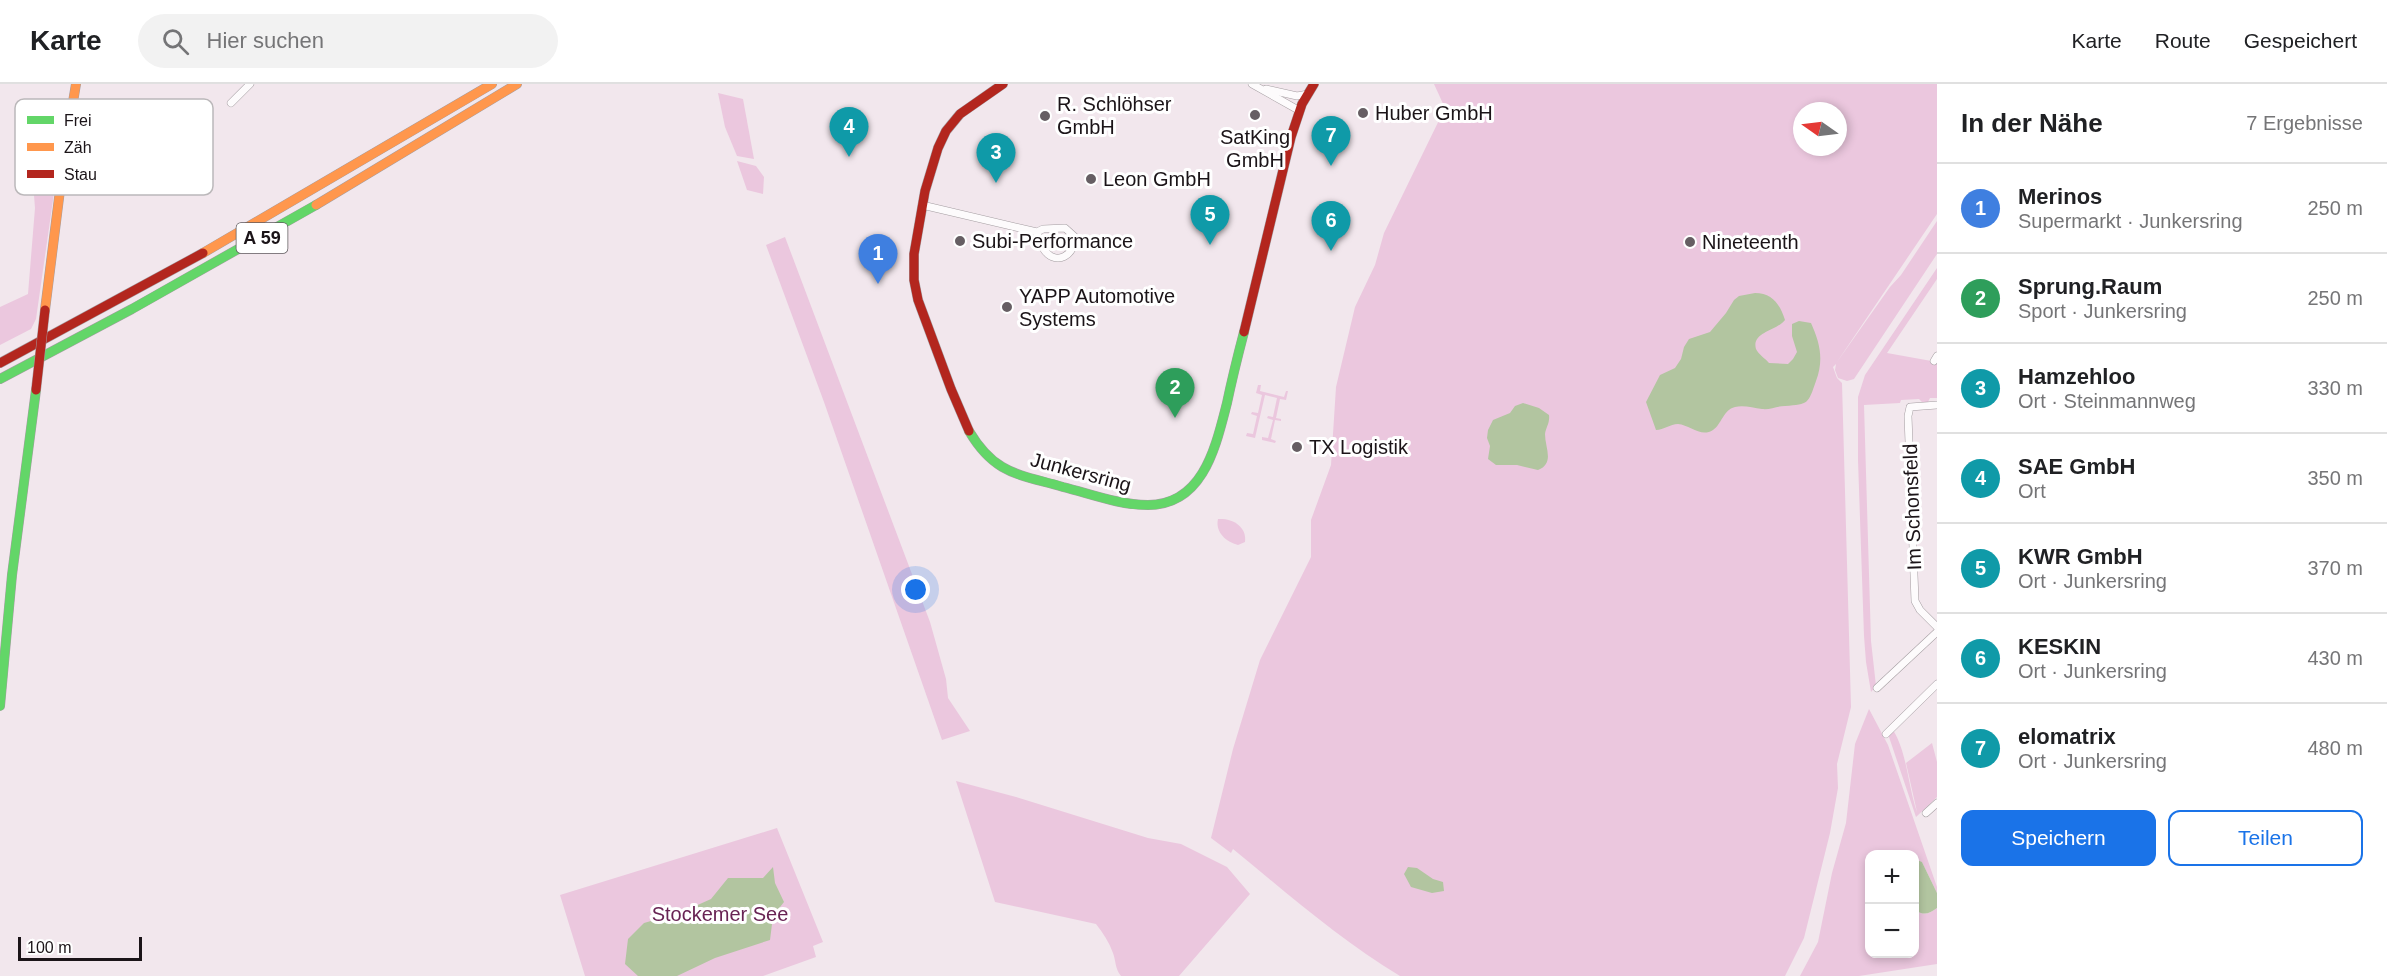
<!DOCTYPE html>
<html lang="de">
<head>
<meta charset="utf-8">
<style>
	body { margin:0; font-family:Arial,sans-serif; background:#f2f2f2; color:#202124 }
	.controls { position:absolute; right:18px; bottom:18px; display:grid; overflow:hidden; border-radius:12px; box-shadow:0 3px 9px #0003 }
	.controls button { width:54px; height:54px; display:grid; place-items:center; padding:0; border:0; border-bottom:2px solid #e0e0e0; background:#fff; color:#202124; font:30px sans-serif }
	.compass { position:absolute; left:1793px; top:18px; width:54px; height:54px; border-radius:50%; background:#fff; box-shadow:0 3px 9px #0003; rotate:284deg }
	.scale { position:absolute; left:18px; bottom:15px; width:124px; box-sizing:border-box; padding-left:6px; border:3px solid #1b1418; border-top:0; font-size:16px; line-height:21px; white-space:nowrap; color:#1b1418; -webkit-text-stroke:4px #fff; paint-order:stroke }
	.you { position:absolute; left:916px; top:506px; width:21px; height:21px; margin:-15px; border:4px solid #fff; border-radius:50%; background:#1a73e8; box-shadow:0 0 0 9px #1a73e833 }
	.badge { display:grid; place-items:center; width:39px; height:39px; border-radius:50%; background:#1a73e8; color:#fff; font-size:20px; font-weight:700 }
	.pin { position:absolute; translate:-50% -50px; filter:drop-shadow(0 2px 3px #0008) }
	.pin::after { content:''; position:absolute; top:32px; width:21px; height:18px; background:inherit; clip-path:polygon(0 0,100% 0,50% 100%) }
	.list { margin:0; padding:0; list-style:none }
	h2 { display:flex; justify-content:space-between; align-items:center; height:78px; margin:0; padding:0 24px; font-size:26px }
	h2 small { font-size:20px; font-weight:400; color:#757577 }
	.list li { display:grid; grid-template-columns:39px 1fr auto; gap:18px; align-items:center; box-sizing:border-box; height:90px; padding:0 24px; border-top:2px solid #e0e0e0 }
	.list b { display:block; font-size:22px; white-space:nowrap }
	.list p { margin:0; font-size:20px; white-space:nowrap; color:#757577 }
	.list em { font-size:20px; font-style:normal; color:#757577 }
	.actions { display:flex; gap:12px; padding:18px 24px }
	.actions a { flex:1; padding:14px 0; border:2px solid #1a73e8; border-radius:12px; text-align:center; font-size:21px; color:#1a73e8 }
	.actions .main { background:#1a73e8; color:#fff }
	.icon { flex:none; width:33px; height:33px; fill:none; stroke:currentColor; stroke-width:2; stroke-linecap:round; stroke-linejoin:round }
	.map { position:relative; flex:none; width:1937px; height:892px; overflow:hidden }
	header { display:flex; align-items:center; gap:36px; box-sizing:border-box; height:84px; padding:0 30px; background:#fff; border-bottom:2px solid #e0e0e0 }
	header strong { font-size:28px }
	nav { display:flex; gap:33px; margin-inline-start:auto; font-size:21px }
	.search { width:420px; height:54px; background:#f2f2f2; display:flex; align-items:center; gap:15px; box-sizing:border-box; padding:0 21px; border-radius:33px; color:#757577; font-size:22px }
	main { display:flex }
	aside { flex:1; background:#fff }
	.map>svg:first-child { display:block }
	.green { fill:#ebc7de; fill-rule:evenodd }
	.water { fill:#b2c5a0 }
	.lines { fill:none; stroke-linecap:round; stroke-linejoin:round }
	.street-casing { stroke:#a49da1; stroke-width:8 }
	.fast-casing { stroke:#a49da1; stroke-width:10 }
	.slow-casing { stroke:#a49da1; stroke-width:10 }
	.jam-casing { stroke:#a49da1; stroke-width:10 }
	.street { stroke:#fdfbfc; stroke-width:7 }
	.fast { stroke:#63d668; stroke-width:9 }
	.slow { stroke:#ff974d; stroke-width:9 }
	.jam { stroke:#b3261e; stroke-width:9 }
	.jam-bridge-casing { stroke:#a49da1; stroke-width:10; stroke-linecap:butt }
	.jam-bridge { stroke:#b3261e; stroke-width:9 }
	.poi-dot { fill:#665e63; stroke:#fff; stroke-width:2 }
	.labels { text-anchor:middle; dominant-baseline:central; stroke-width:6; stroke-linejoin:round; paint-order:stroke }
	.shield { fill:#fff; stroke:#5f5a5d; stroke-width:1.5 }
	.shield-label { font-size:18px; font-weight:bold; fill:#1b1418 }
	.poi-label { font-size:20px; fill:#1b1418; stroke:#fff; text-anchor:start }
	.street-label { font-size:20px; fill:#1b1418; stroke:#fff }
	.park-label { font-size:20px; fill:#682354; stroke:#fff }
	.key { fill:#fff; stroke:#bbb8ba; stroke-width:1.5 }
	.key-label { font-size:16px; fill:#1b1418 }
</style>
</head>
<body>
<header>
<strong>Karte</strong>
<div class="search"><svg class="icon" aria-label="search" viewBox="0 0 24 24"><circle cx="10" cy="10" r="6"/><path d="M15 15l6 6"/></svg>Hier suchen</div>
<nav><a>Karte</a><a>Route</a><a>Gespeichert</a></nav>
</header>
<main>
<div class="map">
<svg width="1937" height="892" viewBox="0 0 1937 892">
	<rect width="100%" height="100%" fill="#f2e7ed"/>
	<g class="green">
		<path d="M 1434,0 L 1937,0 L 1937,130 L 1837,278 L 1890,203 L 1901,191 L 1937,137 L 1937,170 L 1854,295 L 1847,297 L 1838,294 L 1835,286 L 1836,280 L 1833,283 L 1837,294 L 1842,299 L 1851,623 L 1837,680 L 1838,704 L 1830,749 L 1804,854 L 1785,892 L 1400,892 C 1340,856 1287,809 1233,765 L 1231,769 L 1211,754 L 1233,665 L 1260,576 L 1311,473 L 1311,436 L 1331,381 L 1336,303 L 1355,223 L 1375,181 L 1384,149 L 1445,24 ZM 1802,27 L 1838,27 L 1838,63 L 1802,63 Z"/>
		<path d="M 718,9 L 743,15 L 754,75 L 737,72 L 725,43 Z"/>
		<path d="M 61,17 L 66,25 L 36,235 L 31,245 L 0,261 L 0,223 L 28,210 L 35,124 L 32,86 L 24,39 L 32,32 L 35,20 Z"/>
		<path d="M 737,77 L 756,82 L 764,93 L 763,110 L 747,106 Z"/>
		<path d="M 785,153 L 930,538 L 946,595 L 948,614 L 970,647 L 942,656 L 824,318 L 766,161 Z"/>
		<path d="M 1937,184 L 1937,195 L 1887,269 L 1937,278 L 1937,314 L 1930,314 L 1928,318 L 1922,318 L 1919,315 L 1901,316 L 1900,319 L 1864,321 L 1871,557 L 1876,602 L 1871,608 L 1866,578 L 1864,552 L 1858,376 L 1858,313 L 1865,291 Z"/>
		<path d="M 1258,301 L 1261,301 L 1260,307 L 1284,313 L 1286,307 L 1288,307 L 1286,316 L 1280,315 L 1276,334 L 1281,335 L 1281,337 L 1275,336 L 1271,355 L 1276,357 L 1275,359 L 1262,356 L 1262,353 L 1268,354 L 1273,336 L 1267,334 L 1268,332 L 1273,333 L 1277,314 L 1265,311 L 1255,354 L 1246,352 L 1247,349 L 1253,350 L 1257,332 L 1251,330 L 1252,328 L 1258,329 L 1262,311 L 1256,309 Z"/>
		<path d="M 1218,435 C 1232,434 1247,442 1245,458 L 1238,461 C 1226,458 1215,448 1218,435 Z"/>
		<path d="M 1869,625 L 1888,661 L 1937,803 L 1937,809 L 1922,778 L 1915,777 L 1914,770 L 1870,770 L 1870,870 L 1914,870 L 1915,826 C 1924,832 1929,830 1937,824 L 1937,880 L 1859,892 L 1800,892 L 1818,858 L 1832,789 L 1846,739 L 1855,660 Z"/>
		<path d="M 1893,646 C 1907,668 1908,702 1917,728 L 1906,679 L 1932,659 L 1937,678 L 1937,713 L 1916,733 L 1888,650 Z"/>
		<path d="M 956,697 L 1016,713 L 1148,754 L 1181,760 L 1227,783 L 1250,810 L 1179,892 L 1121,892 C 1115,885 1116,877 1113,869 C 1109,858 1103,849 1096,840 L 995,818 Z"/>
		<path d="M 777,744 L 823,858 L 813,862 L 816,873 L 763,892 L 585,892 L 560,811 Z"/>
	</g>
	<g class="water">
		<path d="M 1755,209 C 1772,209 1780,220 1785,236 C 1778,246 1751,248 1756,265 C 1758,270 1766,275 1769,279 L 1788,280 L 1793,275 L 1797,268 L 1792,252 L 1792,240 L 1799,237 L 1811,239 C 1820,259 1824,276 1816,297 C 1808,320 1809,320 1785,322 C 1777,322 1770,326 1762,325 C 1753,324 1744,321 1735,323 C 1723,326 1722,340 1713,346 C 1701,354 1690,341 1678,340 C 1670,340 1664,346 1656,346 L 1646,318 L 1660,291 L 1675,284 L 1681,275 L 1684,263 L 1689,255 L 1710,248 L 1726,229 L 1734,216 L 1739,212 Z"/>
		<path d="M 1523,319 L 1539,324 L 1549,331 C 1550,339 1546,343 1545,350 C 1545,364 1555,379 1538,386 L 1517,381 L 1496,381 L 1488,375 L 1490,362 L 1487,354 L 1488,346 L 1493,336 L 1510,329 L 1515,322 Z"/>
		<path d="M 1917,776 L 1922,778 L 1937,809 L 1937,824 C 1929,830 1924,832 1915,826 L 1914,777 Z"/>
		<path d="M 773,783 L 775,799 L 784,818 L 773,832 L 770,856 L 715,874 L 677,892 L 638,892 L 625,880 L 628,855 L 644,839 L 682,828 L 711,815 L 728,794 L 763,794 Z"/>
		<path d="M 1408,783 L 1417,784 L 1433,795 L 1443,798 L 1444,807 L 1432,809 L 1411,803 L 1404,790 Z"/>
	</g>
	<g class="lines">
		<defs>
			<g id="street">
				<path d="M 1252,0 L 1300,27"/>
				<path d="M 1266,5 L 1297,12 L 1308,10"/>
				<path d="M 231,19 L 250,0"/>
				<path d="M 922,121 L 1037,148 L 1043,145 L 1065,144 L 1075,153 C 1075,171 1057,182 1045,167 C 1041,162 1039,154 1037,148"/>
				<path d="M 1934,277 L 1937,272"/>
				<path d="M 1937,321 L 1910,323 L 1908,332 L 1915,517 L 1920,526 L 1937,543"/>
				<path d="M 1877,604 L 1937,548"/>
				<path d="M 1886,650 L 1937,600"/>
				<path d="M 1926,729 L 1937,719"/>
			</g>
			<g id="fast">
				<path d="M 0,295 L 132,225 L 316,121"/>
				<path d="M 969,347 C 995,391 1019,390 1063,403 C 1091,410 1119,421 1148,421 C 1204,421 1216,361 1227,319 C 1232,295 1238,271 1244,248"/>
				<path d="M 0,622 L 12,491 L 36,306"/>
			</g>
			<g id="slow">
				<path d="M 316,121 L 517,0"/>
				<path d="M 203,169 L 492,0"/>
				<path d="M 45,226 L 65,66 L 76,0"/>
			</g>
			<g id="jam">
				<path d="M 1244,248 L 1291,53 L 1302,20 L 1314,0"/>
				<path d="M 0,279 L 203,169"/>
				<path d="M 969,347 L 951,305 L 918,216 L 914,196 L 914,170 L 925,107 L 938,64 L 946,47 L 960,30 L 1003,0"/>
			</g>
		</defs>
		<use href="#street" class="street-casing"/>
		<use href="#fast" class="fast-casing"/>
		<use href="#slow" class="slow-casing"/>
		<use href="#jam" class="jam-casing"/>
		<use href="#street" class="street"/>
		<use href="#fast" class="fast"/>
		<use href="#slow" class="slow"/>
		<use href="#jam" class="jam"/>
		<defs>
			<path id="jam-bridge" d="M 36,306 L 45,226"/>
		</defs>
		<use href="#jam-bridge" class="jam-bridge-casing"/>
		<use href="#jam-bridge" class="jam-bridge"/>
	</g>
	<g class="poi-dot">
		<circle cx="1363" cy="29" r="6"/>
		<circle cx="1255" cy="31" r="6"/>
		<circle cx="1045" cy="32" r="6"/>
		<circle cx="1091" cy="95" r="6"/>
		<circle cx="960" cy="157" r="6"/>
		<circle cx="1690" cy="158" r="6"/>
		<circle cx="1007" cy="223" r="6"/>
		<circle cx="1297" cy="363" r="6"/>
	</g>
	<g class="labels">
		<rect class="shield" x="236.5" y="139" width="51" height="30" rx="4.5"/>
		<g class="shield-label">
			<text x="262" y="154">A 59</text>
		</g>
		<g class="poi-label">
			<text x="1057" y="20">R. Schlöhser<tspan x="1057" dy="23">GmbH</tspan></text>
			<text x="1375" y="29">Huber GmbH</text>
			<text x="1255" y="53" text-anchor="middle">SatKing<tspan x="1255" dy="23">GmbH</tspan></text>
			<text x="1103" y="95">Leon GmbH</text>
			<text x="972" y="157">Subi-Performance</text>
			<text x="1702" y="158">Nineteenth</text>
			<text x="1019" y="212">YAPP Automotive<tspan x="1019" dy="23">Systems</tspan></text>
			<text x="1309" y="363">TX Logistik</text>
		</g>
		<g class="street-label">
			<text transform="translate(1081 388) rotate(15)">Junkersring</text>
			<text transform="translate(1912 423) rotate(-92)">Im Schonsfeld</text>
		</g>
		<g class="park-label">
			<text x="720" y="830">Stockemer See</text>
		</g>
	</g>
	<rect x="15" y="15" width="198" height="96" rx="9" class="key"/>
	<rect x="27" y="32" width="27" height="8" fill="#63d668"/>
	<rect x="27" y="59" width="27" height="8" fill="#ff974d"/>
	<rect x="27" y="86" width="27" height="8" fill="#b3261e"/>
	<g class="key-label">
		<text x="64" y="42">Frei</text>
		<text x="64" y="69">Zäh</text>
		<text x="64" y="96">Stau</text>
	</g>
</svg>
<div class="controls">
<button>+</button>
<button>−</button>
</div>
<svg class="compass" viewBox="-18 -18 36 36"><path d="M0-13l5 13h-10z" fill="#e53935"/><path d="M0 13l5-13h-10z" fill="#757577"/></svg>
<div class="scale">100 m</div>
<div class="you"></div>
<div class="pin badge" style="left:878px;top:200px;background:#3f7fe0">1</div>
<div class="pin badge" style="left:1175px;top:334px;background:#2e9e5b">2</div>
<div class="pin badge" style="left:996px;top:99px;background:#0f9aa8">3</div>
<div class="pin badge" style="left:849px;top:73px;background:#0f9aa8">4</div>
<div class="pin badge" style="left:1210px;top:161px;background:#0f9aa8">5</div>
<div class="pin badge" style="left:1331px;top:167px;background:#0f9aa8">6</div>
<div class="pin badge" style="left:1331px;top:82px;background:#0f9aa8">7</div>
</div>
<aside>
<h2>In der Nähe<small>7 Ergebnisse</small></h2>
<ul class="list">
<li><span class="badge" style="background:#3f7fe0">1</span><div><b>Merinos</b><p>Supermarkt · Junkersring</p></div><em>250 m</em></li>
<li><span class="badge" style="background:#2e9e5b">2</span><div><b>Sprung.Raum</b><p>Sport · Junkersring</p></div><em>250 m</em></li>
<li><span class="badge" style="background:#0f9aa8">3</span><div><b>Hamzehloo</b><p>Ort · Steinmannweg</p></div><em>330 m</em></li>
<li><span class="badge" style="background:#0f9aa8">4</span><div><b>SAE GmbH</b><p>Ort</p></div><em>350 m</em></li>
<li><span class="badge" style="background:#0f9aa8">5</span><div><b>KWR GmbH</b><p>Ort · Junkersring</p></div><em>370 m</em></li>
<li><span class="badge" style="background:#0f9aa8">6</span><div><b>KESKIN</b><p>Ort · Junkersring</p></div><em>430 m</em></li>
<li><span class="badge" style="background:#0f9aa8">7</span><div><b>elomatrix</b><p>Ort · Junkersring</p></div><em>480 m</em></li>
</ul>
<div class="actions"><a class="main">Speichern</a><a>Teilen</a></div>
</aside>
</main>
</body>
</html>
